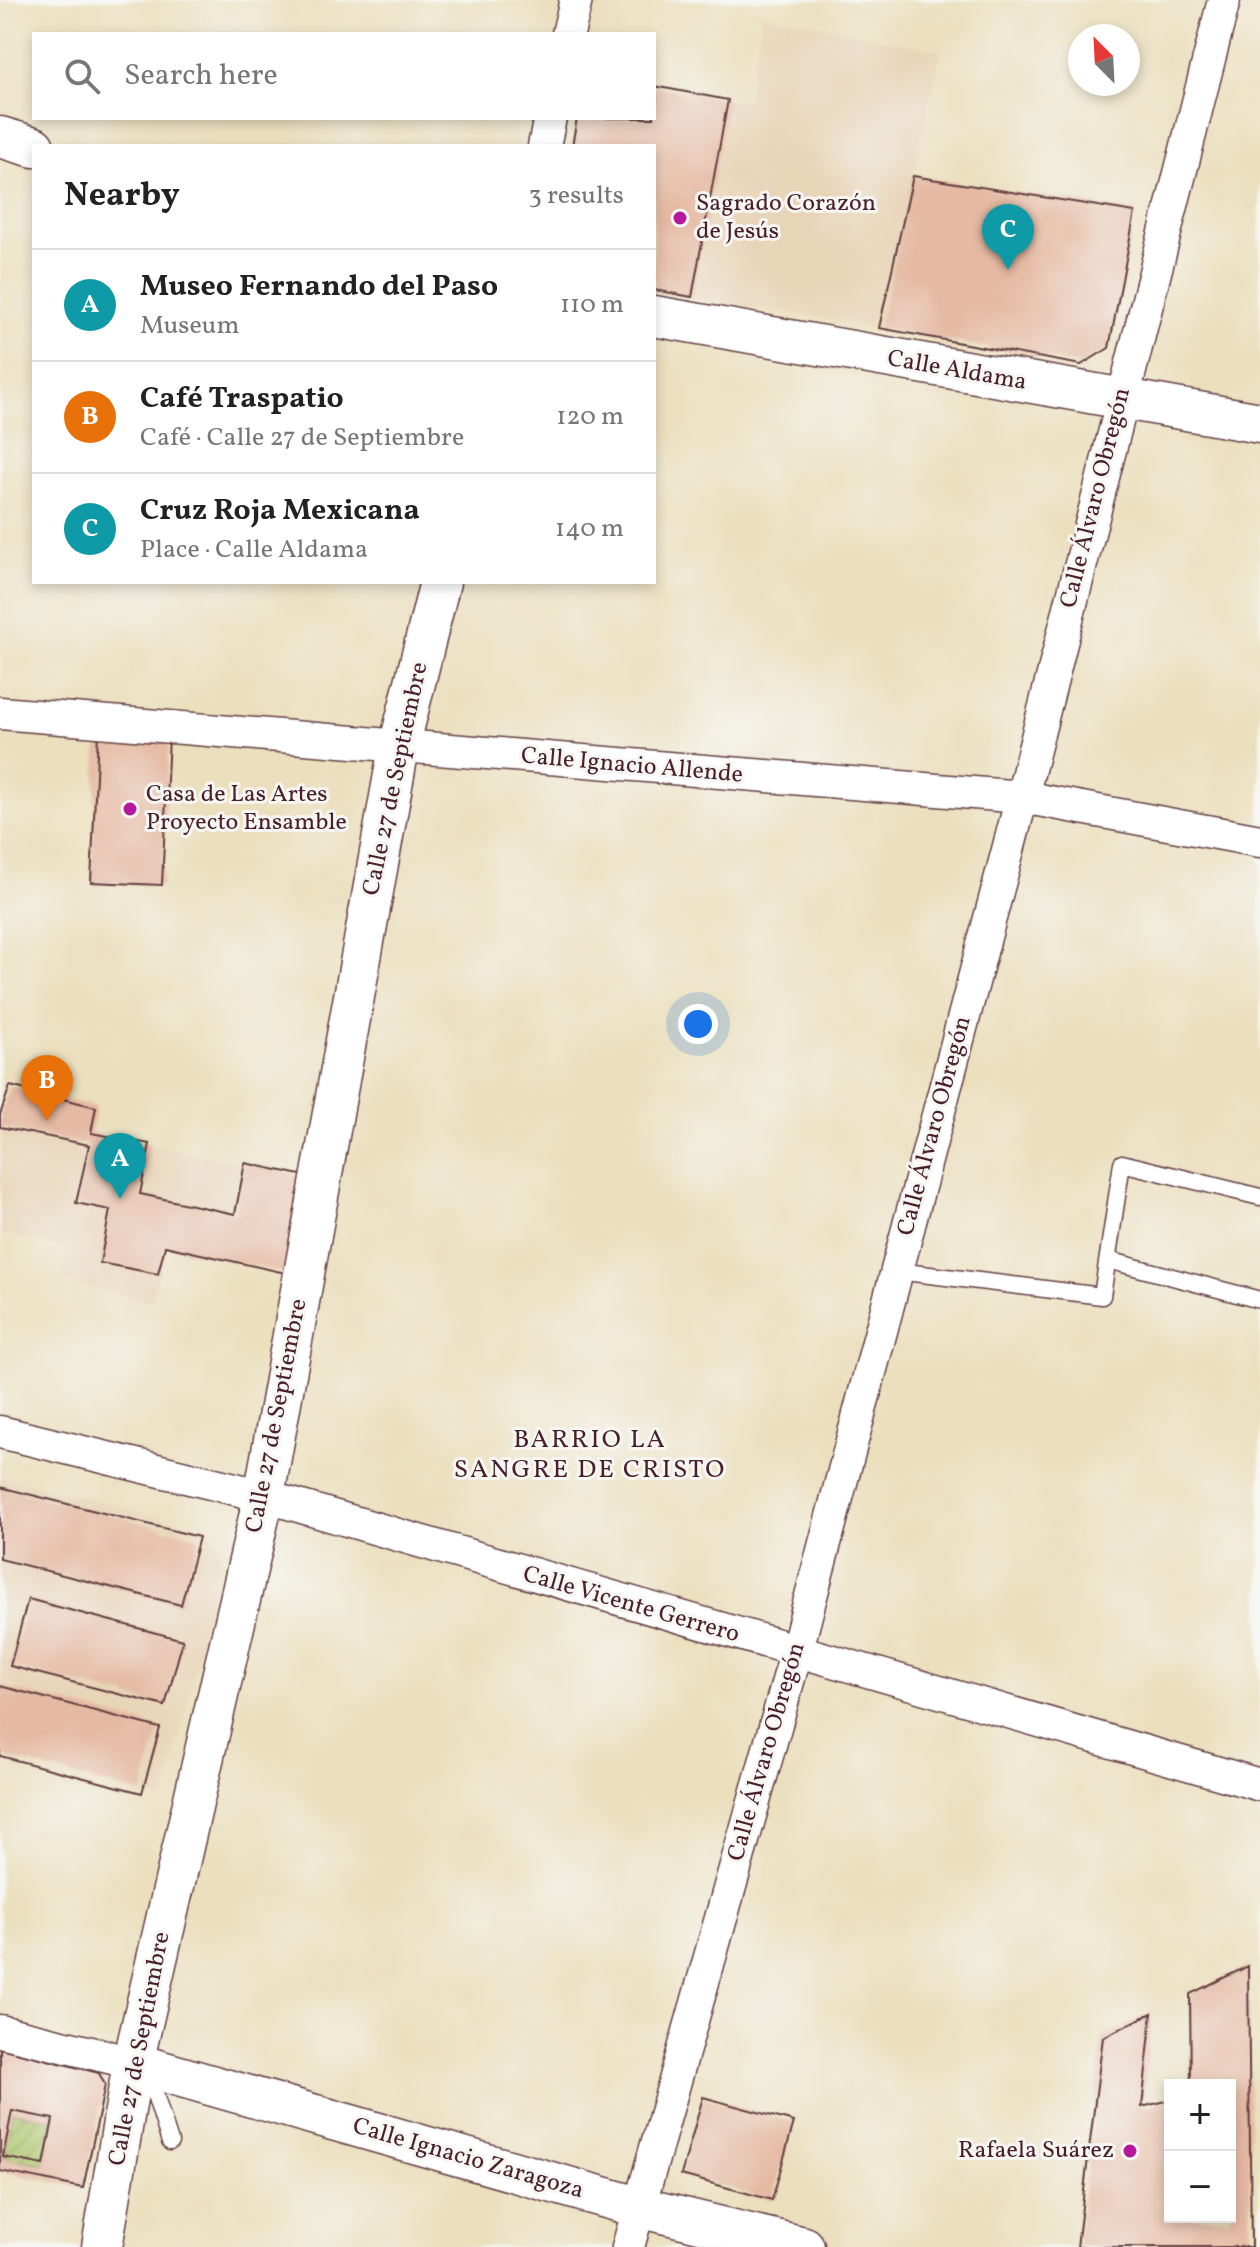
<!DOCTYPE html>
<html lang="en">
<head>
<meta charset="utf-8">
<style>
	body { margin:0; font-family:Vollkorn,serif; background:#f2f2f2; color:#222 }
	.controls { position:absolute; right:24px; bottom:24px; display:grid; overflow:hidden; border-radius:0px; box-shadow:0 4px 12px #0003 }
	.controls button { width:72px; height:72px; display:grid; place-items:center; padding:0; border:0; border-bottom:2px solid #e0e0e0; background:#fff; color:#222; font:40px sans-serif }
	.compass { position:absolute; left:1068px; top:24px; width:72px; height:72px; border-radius:50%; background:#fff; box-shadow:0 4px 12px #0003; rotate:336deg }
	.you { position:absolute; left:698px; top:1024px; width:28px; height:28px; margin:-20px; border:6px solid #fff; border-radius:50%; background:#1a73e8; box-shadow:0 0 0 12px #1a73e833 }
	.badge { display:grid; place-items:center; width:52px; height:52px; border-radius:50%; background:#db2777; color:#fff; font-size:26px; font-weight:700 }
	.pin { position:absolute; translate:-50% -66px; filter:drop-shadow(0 2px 4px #0008) }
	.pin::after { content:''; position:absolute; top:42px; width:28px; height:24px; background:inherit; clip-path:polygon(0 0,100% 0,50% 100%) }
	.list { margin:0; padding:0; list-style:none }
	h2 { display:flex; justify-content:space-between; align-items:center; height:104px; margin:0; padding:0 32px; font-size:34px }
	h2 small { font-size:26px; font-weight:400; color:#767676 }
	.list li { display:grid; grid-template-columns:52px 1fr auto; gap:24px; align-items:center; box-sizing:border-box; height:112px; padding:0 32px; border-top:2px solid #e0e0e0 }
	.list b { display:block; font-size:30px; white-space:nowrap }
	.list p { margin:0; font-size:26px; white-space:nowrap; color:#767676 }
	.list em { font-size:26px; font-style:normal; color:#767676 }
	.icon { flex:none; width:44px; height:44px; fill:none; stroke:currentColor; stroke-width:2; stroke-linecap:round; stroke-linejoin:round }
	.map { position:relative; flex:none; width:1260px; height:2247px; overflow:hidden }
	.search { position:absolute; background:#fff; box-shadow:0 4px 12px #0003; left:32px; top:32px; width:624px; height:88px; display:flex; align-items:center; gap:20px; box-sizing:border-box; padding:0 28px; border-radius:0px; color:#767676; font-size:30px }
	.panel { position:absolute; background:#fff; box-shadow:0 4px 12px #0003; left:32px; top:144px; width:624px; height:440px; border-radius:0px }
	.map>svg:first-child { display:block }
	.built { fill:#e8d4b7 }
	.garden { fill:url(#garden-furrows); stroke:#7c724a; stroke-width:2 }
	.building { fill:#e5b9a2; fill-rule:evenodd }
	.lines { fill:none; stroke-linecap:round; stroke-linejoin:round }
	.service-casing { stroke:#623c41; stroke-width:19 }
	.minor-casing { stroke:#623c41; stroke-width:35 }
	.tertiary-casing { stroke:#623c41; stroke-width:43 }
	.service { stroke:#fff; stroke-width:16 }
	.minor { stroke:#fff; stroke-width:32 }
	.tertiary { stroke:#fff; stroke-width:40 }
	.poi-dot { fill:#b5179e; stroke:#f6f6f2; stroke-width:3 }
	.labels { text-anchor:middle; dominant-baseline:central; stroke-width:6; stroke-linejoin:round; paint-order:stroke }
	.poi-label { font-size:24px; fill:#4a1f2b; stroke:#f6f6f2; text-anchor:start }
	.street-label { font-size:24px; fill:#4a1f2b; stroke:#f6f6f2 }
	.neighbourhood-label { font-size:26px; letter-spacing:2px; fill:#4a1f2b; stroke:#f6f6f2 }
</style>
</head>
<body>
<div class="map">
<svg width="1260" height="2247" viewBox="0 0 1260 2247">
	<defs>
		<pattern id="garden-furrows" width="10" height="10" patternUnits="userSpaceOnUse" patternTransform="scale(2)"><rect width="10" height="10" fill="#adc56a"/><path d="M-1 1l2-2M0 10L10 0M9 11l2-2" fill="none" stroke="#96a95c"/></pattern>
	</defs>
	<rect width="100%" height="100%" fill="#f6f6f2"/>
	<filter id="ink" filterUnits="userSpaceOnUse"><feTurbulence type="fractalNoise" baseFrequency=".0125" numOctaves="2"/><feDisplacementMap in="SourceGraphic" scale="16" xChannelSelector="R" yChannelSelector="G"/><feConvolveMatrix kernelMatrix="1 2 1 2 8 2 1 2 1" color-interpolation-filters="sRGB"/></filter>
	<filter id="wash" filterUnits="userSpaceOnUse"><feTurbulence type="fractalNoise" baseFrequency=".006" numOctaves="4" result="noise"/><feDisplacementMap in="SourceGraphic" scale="32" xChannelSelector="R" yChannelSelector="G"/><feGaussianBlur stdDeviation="1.8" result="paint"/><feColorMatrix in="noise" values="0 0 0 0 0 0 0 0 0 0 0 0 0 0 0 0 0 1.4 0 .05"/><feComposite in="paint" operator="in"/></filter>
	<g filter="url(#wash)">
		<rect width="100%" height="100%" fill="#ebdfbd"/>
		<g class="built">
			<path d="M 763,14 L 941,51 L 879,328 L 692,297 L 728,100 L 747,102 Z"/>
			<path d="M 10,1086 L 96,1107 L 91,1133 L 310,1177 L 290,1274 L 165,1246 L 152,1301 L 60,1281 L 67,1249 L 0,1233 L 0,1115 Z"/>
			<path d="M 0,1476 L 208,1529 L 222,1557 L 164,1801 L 0,1756 Z"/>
		</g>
		<path class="garden" d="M 12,2111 L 53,2119 L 44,2165 L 3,2157 Z"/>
		<g id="blocks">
			<g class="building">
				<path d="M 654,86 L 728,100 L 692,297 L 654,290 L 654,146 L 572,146 L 577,118 L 654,118 Z"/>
				<path d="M 913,176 L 1135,212 L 1109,348 L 1081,365 L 879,328 Z"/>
				<path d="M 98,733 L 169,736 L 162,885 L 91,882 Z"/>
				<path d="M 10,1086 L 96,1107 L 91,1133 L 150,1144 L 140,1194 L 235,1214 L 245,1163 L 310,1177 L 290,1274 L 165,1246 L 158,1274 L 100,1263 L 110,1210 L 76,1203 L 89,1145 L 0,1127 L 0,1115 Z"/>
				<path d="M 0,1487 L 199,1537 L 181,1605 L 0,1559 Z"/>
				<path d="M 28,1599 L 183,1640 L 165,1706 L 10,1666 Z"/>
				<path d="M 0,1686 L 160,1728 L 142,1793 L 0,1756 Z"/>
				<path d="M 1248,1966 L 1251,2247 L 1077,2247 L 1103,2037 L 1152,2013 L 1142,2107 L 1170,2100 L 1170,2217 L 1230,2217 L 1230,2085 L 1191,2085 L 1190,1994 Z"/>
				<path d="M 0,2048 L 99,2073 L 105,2085 L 83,2188 L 0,2171 ZM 12,2111 L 53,2119 L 44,2165 L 3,2157 Z"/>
				<path d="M 703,2097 L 794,2122 L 772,2200 L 681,2175 Z"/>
			</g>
		</g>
	</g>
	<g filter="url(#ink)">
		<use href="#blocks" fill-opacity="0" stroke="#623c41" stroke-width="2"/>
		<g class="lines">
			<defs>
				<g id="service">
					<path d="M 1108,1260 L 1260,1300"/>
					<path d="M 897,1271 L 1102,1296 L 1122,1163 L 1260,1197"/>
					<path d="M 142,2074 L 152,2085 L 170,2142"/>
				</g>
				<g id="minor">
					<path d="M 568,34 L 576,0"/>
					<path d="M 544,146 L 550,118"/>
					<path d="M 0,713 L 1022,797 L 1260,841"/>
					<path d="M 0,1432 L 264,1496 L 1260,1785"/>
					<path d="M 0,2031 L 133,2063"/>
					<path d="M 628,2247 L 796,1653 L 1022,797 L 1224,0"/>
				</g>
				<g id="tertiary">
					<path d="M 0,137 L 34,147"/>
					<path d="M 654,316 L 1260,423"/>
					<path d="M 133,2063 L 638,2207 L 804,2247"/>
					<path d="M 102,2247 L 133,2063 L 264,1496 L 399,747 L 440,582"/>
				</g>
			</defs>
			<use href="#service" class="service-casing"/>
			<use href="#minor" class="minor-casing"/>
			<use href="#tertiary" class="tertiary-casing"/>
			<use href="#service" class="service"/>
			<use href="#minor" class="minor"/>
			<use href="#tertiary" class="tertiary"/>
		</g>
	</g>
	<g class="poi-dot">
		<circle cx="680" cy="218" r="8"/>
		<circle cx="130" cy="809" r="8"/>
		<circle cx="1130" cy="2151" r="8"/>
	</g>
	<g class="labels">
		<g class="poi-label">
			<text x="696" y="204">Sagrado Corazón<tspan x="696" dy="28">de Jesús</tspan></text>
			<text x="146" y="795">Casa de Las Artes<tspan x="146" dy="28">Proyecto Ensamble</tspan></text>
			<text x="1114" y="2151" text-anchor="end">Rafaela Suárez</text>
		</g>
		<g class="street-label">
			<text transform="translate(957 371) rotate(10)">Calle Aldama</text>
			<text transform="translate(1096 498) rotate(-76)">Calle Álvaro Obregón</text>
			<text transform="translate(632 766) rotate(5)">Calle Ignacio Allende</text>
			<text transform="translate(396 779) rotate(-78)">Calle 27 de Septiembre</text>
			<text transform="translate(935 1126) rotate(-75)">Calle Álvaro Obregón</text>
			<text transform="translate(277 1416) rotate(-79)">Calle 27 de Septiembre</text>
			<text transform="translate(631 1605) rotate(16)">Calle Vicente Gerrero</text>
			<text transform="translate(767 1752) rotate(-74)">Calle Álvaro Obregón</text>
			<text transform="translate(140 2049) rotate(-79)">Calle 27 de Septiembre</text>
			<text transform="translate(468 2159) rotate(16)">Calle Ignacio Zaragoza</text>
		</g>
		<g class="neighbourhood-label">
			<text x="590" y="1440">BARRIO LA<tspan x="590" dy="30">SANGRE DE CRISTO</tspan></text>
		</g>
	</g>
</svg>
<div class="controls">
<button>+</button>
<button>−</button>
</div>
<svg class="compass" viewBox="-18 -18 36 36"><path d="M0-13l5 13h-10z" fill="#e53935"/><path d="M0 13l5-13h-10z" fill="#767676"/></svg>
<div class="you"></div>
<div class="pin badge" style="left:120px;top:1199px;background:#0f9aa8">A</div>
<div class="pin badge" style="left:47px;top:1121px;background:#e8710a">B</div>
<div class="pin badge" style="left:1008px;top:270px;background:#0f9aa8">C</div>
<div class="search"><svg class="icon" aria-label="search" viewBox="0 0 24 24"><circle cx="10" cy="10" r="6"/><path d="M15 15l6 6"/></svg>Search here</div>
<section class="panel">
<h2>Nearby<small>3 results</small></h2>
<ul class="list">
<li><span class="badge" style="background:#0f9aa8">A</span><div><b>Museo Fernando del Paso</b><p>Museum</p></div><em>110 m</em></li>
<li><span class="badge" style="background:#e8710a">B</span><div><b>Café Traspatio</b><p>Café · Calle 27 de Septiembre</p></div><em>120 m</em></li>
<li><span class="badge" style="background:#0f9aa8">C</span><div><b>Cruz Roja Mexicana</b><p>Place · Calle Aldama</p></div><em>140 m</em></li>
</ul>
</section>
</div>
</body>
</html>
